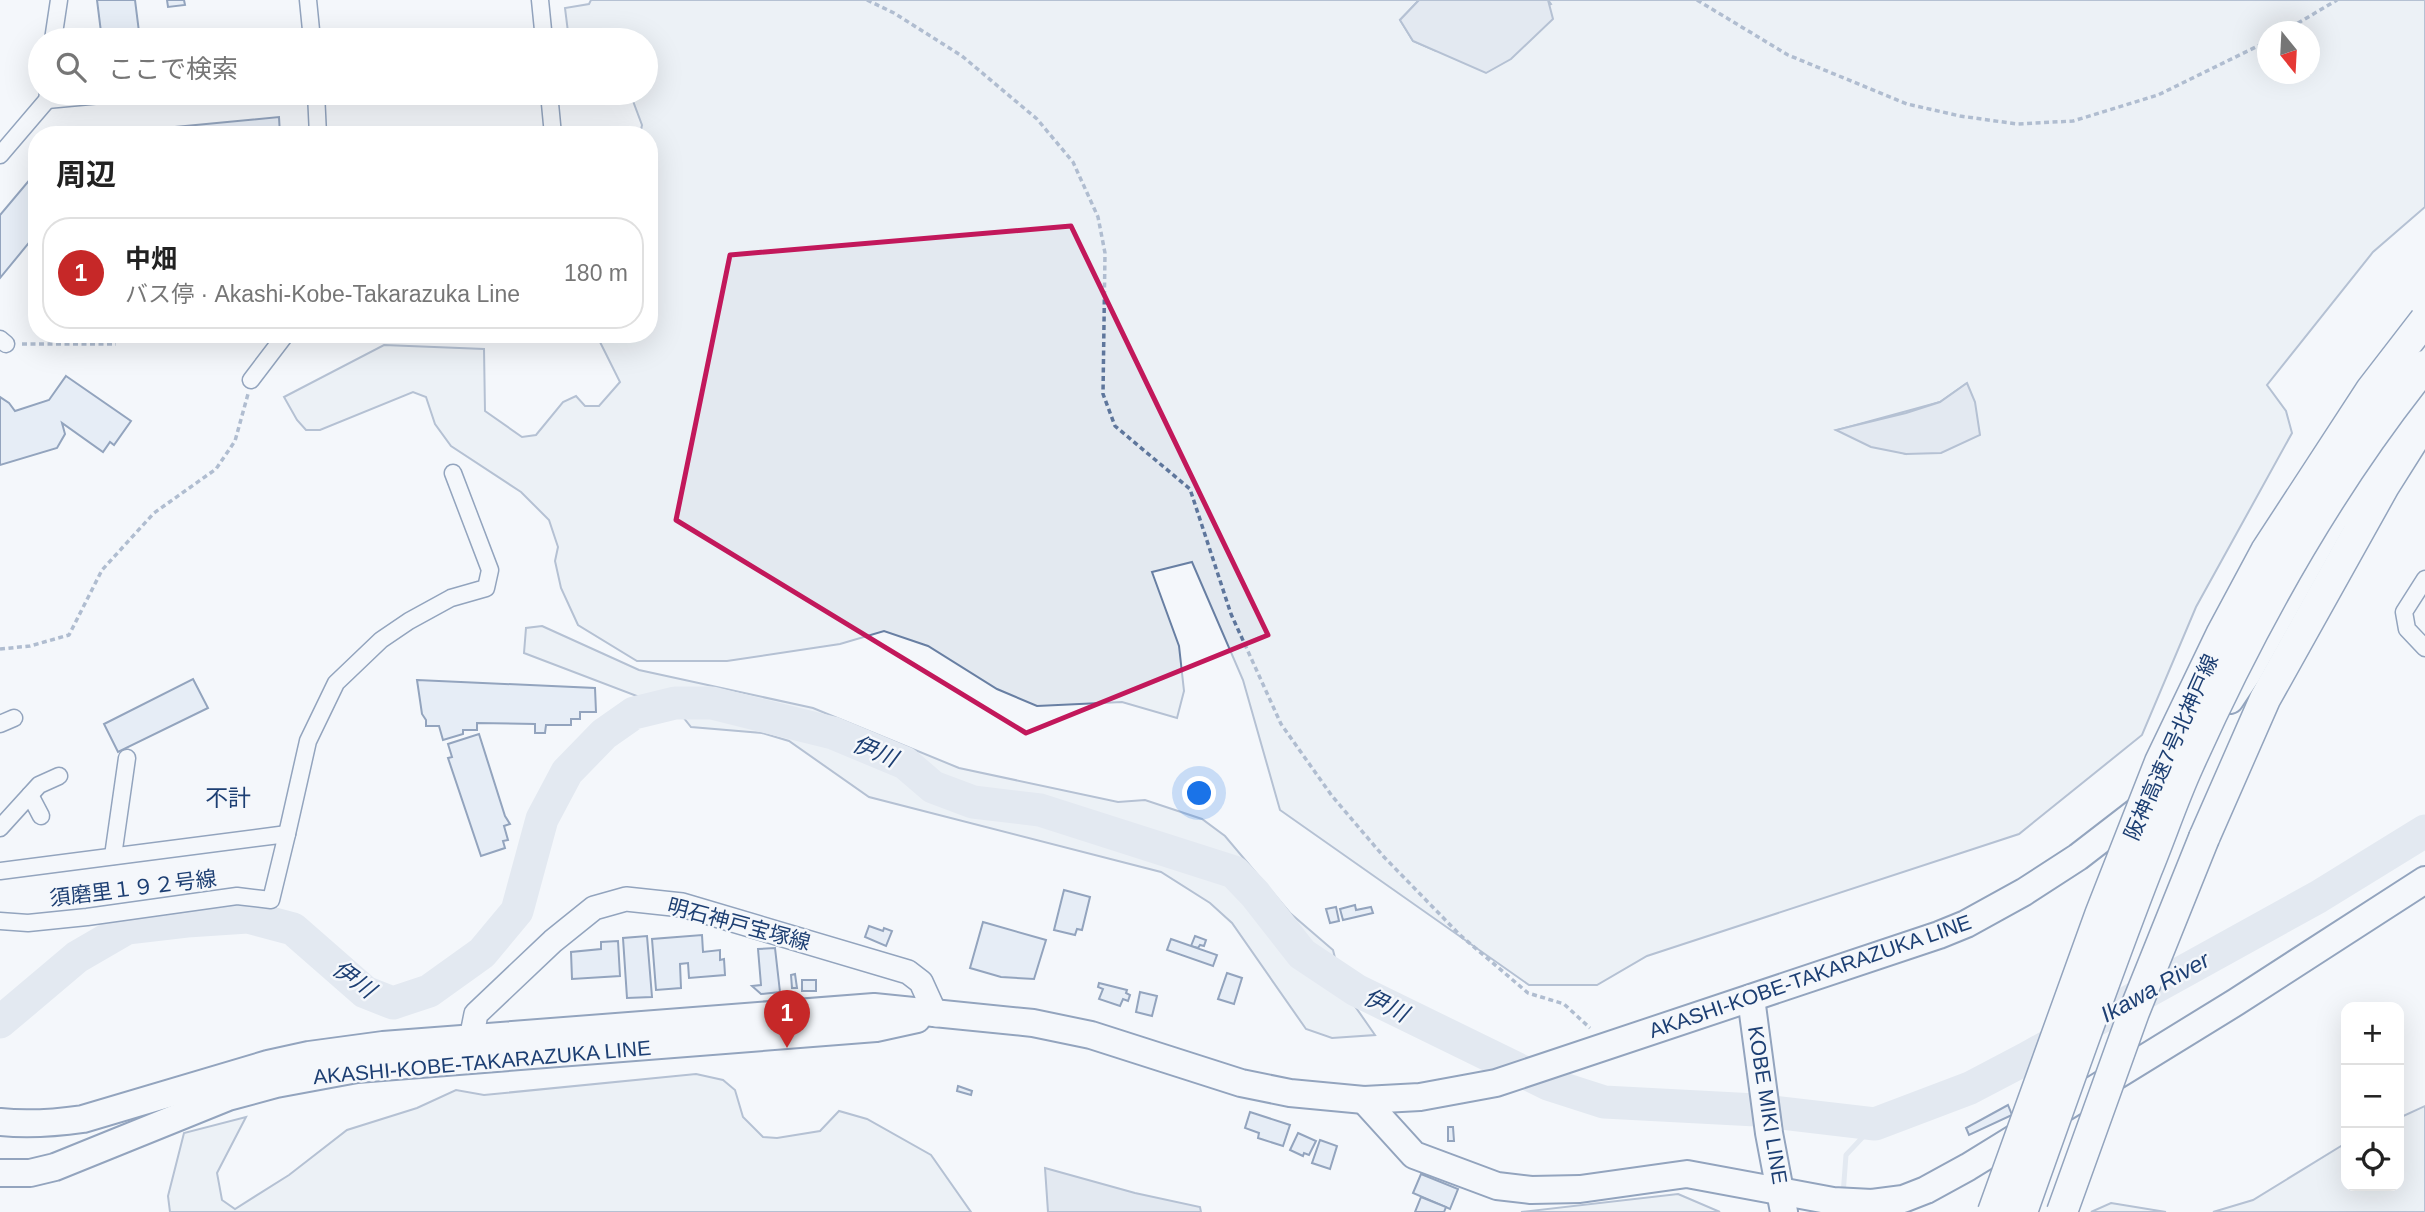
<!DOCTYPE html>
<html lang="ja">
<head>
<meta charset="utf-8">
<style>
	body { margin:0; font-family:Helvetica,"Noto Sans JP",sans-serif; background:#f2f2f2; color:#222 }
	.controls { position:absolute; right:21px; bottom:21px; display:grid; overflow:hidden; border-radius:14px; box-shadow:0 7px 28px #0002 }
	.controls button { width:63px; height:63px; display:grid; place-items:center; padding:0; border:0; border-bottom:2px solid #e0e0e0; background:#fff; color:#222; font:35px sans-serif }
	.compass { position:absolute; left:2257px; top:21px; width:63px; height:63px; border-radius:50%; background:#fff; box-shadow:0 7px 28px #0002; rotate:162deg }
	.you { position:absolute; left:1200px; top:794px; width:24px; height:24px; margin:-18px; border:5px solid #fff; border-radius:50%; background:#1a73e8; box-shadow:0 0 0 10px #1a73e833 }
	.badge { display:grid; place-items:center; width:46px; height:46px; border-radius:50%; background:#c62828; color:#fff; font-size:23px; font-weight:700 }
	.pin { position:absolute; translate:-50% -58px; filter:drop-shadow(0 2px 4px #0008) }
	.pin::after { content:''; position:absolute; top:37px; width:24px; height:21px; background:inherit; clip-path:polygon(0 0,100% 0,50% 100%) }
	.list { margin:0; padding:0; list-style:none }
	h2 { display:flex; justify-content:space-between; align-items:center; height:91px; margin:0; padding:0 28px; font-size:30px }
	h2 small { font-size:23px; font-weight:400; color:#767676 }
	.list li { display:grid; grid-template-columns:46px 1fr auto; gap:21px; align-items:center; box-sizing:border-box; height:112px; margin:0 14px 14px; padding:0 14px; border:2px solid #e0e0e0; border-radius:28px }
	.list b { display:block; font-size:26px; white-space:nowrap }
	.list p { margin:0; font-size:23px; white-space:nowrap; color:#767676 }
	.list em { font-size:23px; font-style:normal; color:#767676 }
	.icon { flex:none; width:38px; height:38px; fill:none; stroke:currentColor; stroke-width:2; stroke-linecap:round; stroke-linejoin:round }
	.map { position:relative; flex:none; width:2425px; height:1212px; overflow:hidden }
	.search { position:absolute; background:#fff; box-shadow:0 7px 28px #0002; left:28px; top:28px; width:630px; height:77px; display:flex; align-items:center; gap:18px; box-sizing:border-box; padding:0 24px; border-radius:38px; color:#767676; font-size:26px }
	.panel { position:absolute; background:#fff; box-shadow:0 7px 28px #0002; left:28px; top:126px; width:630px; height:217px; border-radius:28px }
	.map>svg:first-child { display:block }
	.green { fill:#e3e9f0; stroke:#687fa3; stroke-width:2; fill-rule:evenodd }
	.water { fill:#cfd7e4; stroke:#687fa3; stroke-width:2 }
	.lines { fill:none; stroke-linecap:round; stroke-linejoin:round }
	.stream { stroke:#cfd7e4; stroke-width:5 }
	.river { stroke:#cfd7e4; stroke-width:33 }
	.building { fill:#d5e0f0; stroke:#1d3f73; stroke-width:2 }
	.street-casing { stroke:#1d3f73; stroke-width:19 }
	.secondary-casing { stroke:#1d3f73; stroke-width:26 }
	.primary-casing { stroke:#1d3f73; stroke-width:30 }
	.highway-casing { stroke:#1d3f73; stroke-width:33 }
	.path { stroke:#5e769c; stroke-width:3.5; stroke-dasharray:5 3.5; stroke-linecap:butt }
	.street { stroke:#f4f7fb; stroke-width:16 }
	.secondary { stroke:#f4f7fb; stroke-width:23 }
	.primary { stroke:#f4f7fb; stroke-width:26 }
	.highway { stroke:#f4f7fb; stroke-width:30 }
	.highway-bridge-casing { stroke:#1d3f73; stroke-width:33; stroke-linecap:butt }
	.highway-bridge { stroke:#f4f7fb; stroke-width:30 }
	.marked { fill:none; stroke:#c2185b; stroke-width:5; stroke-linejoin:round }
	.labels { text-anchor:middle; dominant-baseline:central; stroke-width:5; stroke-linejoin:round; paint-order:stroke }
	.street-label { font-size:21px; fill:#1d3f73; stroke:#f4f7fb }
	.water-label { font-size:23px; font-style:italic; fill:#1d3f73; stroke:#f4f7fb }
	.neighbourhood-label { font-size:23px; fill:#1d3f73; stroke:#f4f7fb }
</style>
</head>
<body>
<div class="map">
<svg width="2425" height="1212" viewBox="0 0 2425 1212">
	<rect width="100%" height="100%" fill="#f4f7fb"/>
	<g class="green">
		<path d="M 591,0 L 1419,0 L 1400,20 L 1413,41 L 1436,51 L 1551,4 L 1548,0 L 2425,0 L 2425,207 L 2373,252 L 2267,385 L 2286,411 L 2292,433 L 2196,607 L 2142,735 L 2019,834 L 1647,956 L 1597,985 L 1529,985 L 1280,810 L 1243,680 L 1192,562 L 1152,572 L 1179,646 L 1184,691 L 1177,718 L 1122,702 L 1037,706 L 997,689 L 928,646 L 884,631 L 840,644 L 727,661 L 637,661 L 578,625 L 561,588 L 555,561 L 558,547 L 549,520 L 521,492 L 451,446 L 435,424 L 426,397 L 413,392 L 320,430 L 306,430 L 297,420 L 284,397 L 384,345 L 484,349 L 485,411 L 522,437 L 536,435 L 563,402 L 576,396 L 585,406 L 599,406 L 620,382 L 596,334 L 649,334 L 649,135 L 640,135 L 642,125 L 630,93 L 646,93 L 646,40 L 569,40 L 565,8 L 589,4 ZM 2268,32 L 2310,32 L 2310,74 L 2268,74 ZM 1967,383 L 1906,454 L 1837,430 L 1940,402 Z"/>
		<path d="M 542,626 L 639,670 L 813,708 L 959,768 L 1118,802 L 1145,800 L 1202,819 L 1225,836 L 1290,913 L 1333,950 L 1343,989 L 1375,1035 L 1332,1038 L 1306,1029 L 1232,923 L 1210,903 L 1161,872 L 869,797 L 789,741 L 762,733 L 691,727 L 679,712 L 524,653 L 526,628 Z"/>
		<path d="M 696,1074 L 723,1080 L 735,1090 L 743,1117 L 763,1137 L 777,1138 L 820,1131 L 839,1111 L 867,1119 L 931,1155 L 971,1212 L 170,1212 L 168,1196 L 184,1133 L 246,1117 L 217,1173 L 222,1200 L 235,1209 L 289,1175 L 347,1130 L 417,1108 L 456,1090 L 484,1095 Z"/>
		<path d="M 2425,1106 L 2425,1212 L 2213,1212 L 2253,1200 L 2346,1143 L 2346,1186 L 2399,1186 L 2399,1118 Z"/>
		<path d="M 1678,1194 L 1720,1212 L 1521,1212 Z"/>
		<path d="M 2111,1203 L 2166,1212 L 2091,1212 Z"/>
	</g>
	<g class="water">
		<path d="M 1419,0 L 1548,0 L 1553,19 L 1511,59 L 1486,73 L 1413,41 L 1400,20 Z"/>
		<path d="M 1967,383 L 1975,402 L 1980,435 L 1941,453 L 1906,454 L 1871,447 L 1836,430 L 1906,413 L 1940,402 Z"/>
		<path d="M 1045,1168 L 1135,1193 L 1200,1207 L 1201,1212 L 1048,1212 Z"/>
	</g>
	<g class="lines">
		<path class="stream" d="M 1843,1195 L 1846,1155 L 1875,1124"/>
		<path class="river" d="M 0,1022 L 77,957 L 127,928 L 187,921 L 248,917 L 293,929 L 365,992 L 393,1003 L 429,991 L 482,953 L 517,911 L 542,819 L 567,772 L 604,734 L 634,713 L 675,703 L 712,703 L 833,733 L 905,763 L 933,787 L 973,802 L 1040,810 L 1234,872 L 1255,894 L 1302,954 L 1356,990 L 1548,1084 L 1604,1102 L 1756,1110 L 1875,1124 L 1970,1088 L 2027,1058 L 2318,897 L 2425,831"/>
	</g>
	<g class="building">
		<path d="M 97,0 L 135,0 L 140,40 L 102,40 Z"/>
		<path d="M 167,0 L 184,0 L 185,5 L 168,7 Z"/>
		<path d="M 279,117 L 280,135 L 91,135 Z"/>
		<path d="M 37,171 L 37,233 L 0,278 L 0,215 Z"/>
		<path d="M 66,376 L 131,421 L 114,445 L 110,442 L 103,452 L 62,423 L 65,434 L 57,448 L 0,465 L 0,397 L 9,403 L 15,411 L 49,400 Z"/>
		<path d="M 193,679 L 208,708 L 118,752 L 104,724 Z"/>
		<path d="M 417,680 L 595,688 L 596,712 L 580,712 L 580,719 L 571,719 L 571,725 L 546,725 L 545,733 L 535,733 L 535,724 L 477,723 L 477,730 L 463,730 L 463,734 L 443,740 L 439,726 L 426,726 L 426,720 L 422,714 Z"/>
		<path d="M 479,734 L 505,816 L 510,824 L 504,826 L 508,840 L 503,841 L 505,848 L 481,856 L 448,758 L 452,757 L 448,744 Z"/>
		<path d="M 1064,890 L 1090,897 L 1082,930 L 1077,929 L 1075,935 L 1054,930 Z"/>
		<path d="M 1355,905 L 1356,910 L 1371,907 L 1373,913 L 1343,920 L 1340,909 Z"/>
		<path d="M 1336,907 L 1339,921 L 1330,923 L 1326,909 Z"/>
		<path d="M 983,922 L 1046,940 L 1034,979 L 1001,977 L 970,968 Z"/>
		<path d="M 869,926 L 883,931 L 884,928 L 892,931 L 886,946 L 865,937 Z"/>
		<path d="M 702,935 L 703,952 L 720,950 L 720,960 L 724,959 L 725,975 L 689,978 L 688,963 L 680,964 L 681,988 L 656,990 L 652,939 Z"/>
		<path d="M 647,936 L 652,997 L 627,998 L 623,938 Z"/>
		<path d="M 1195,936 L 1206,940 L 1204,946 L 1200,945 L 1198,948 L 1191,946 Z"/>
		<path d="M 1171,939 L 1217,955 L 1213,966 L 1167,950 Z"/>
		<path d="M 618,941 L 620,976 L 572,979 L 571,952 L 601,949 L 601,942 Z"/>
		<path d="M 775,948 L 780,992 L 761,994 L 752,986 L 761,985 L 758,949 Z"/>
		<path d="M 1227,973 L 1242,978 L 1234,1004 L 1218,999 Z"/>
		<path d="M 795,974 L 797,988 L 792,988 L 791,975 Z"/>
		<rect x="802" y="980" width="14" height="11"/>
		<path d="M 1099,983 L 1127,990 L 1126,993 L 1130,995 L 1128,1001 L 1123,999 L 1120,1006 L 1099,999 L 1103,989 L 1098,987 Z"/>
		<path d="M 1140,992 L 1157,996 L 1152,1016 L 1136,1012 Z"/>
		<path d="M 958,1086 L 972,1091 L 971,1095 L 957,1091 Z"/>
		<path d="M 2008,1105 L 2012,1115 L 1969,1135 L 1966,1128 Z"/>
		<path d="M 1250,1112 L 1290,1125 L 1283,1146 L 1258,1138 L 1259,1133 L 1245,1128 Z"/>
		<path d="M 1448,1127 L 1453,1127 L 1454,1141 L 1448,1141 Z"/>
		<path d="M 1298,1133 L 1316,1141 L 1309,1155 L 1304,1153 L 1303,1156 L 1290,1150 Z"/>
		<path d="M 1320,1140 L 1337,1146 L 1330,1169 L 1312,1163 Z"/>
		<path d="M 1421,1174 L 1458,1189 L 1450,1209 L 1413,1193 Z"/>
		<path d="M 1421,1197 L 1446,1207 L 1444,1212 L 1415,1212 Z"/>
	</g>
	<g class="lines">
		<defs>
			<g id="street">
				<path d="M 308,0 L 312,40"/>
				<path d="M 540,0 L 544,40"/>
				<path d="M 53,40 L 59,0"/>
				<path d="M 316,93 L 318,135"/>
				<path d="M 549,93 L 553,135"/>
				<path d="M 47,100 L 122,93"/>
				<path d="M 0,155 L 47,100 L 48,93"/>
				<path d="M 0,339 L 6,344"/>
				<path d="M 251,380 L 286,334"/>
				<path d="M 2425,579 L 2404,612 L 2407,629 L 2425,648"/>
				<path d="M 0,724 L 14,718"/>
				<path d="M 30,795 L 41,816"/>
				<path d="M 0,828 L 39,785 L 59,776"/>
				<path d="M 287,834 L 308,741 L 336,683 L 381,640 L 409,621 L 451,598 L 486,588 L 490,570 L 453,473"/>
				<path d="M 113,856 L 127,758"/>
				<path d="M 0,871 L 287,834 L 271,900 L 237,896 L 87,917 L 28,923 L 0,921"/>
			</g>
			<path id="secondary" d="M 471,1054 L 471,1039 L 476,1014 L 553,941 L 594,908 L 626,899 L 682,905 L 908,972 L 921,982 L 936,1015"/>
			<g id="primary">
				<path d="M 2230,700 L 2248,673 L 2333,521 L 2424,388"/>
				<path d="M 1751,998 L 1769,1133 L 1784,1212"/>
				<path d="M 1364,1100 L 1414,1155 L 1497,1186 L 1531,1190 L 1580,1189 L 1687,1174 L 1833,1201 L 1872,1203 L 1903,1199 L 1926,1190 L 1968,1167 L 2236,1002 L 2425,880"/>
				<path d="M 0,1122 C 28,1125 55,1123 83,1119 L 268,1064 L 309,1055 L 383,1045 L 874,1007 L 1033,1023 L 1091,1035 L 1241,1083 L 1290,1093 L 1364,1100 L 1420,1097 L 1496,1083 L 1939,935 L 1966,924 L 2024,892 L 2078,857 L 2148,803"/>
				<path d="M 0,1173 L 30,1173 L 55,1167 L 228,1097 L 276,1084 L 357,1069 L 876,1028 L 917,1019"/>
			</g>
			<path id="highway" d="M 2204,838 L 2265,699 L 2384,486 L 2425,421"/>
		</defs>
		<use href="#street" class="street-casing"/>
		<use href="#secondary" class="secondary-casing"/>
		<use href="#primary" class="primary-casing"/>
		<use href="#highway" class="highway-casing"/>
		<g class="path">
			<path d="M 867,0 L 894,13 L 962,56 L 1037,119 L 1073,162 L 1098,217 L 1105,253 L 1103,394 L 1115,426 L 1190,489 L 1231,614 L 1281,724 L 1332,796 L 1384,857 L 1460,935 L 1528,993 L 1564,1004 L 1590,1028"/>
			<path d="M 1697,0 L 1788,55 L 1907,104 L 1960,116 L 2017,124 L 2073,121 L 2158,95 L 2268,41"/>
			<path d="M 2283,32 L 2337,0"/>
			<path d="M 22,344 L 116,344"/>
			<path d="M 0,649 L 30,646 L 69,635 L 102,570 L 154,513 L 216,469 L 235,441 L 248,394"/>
		</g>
		<use href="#street" class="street"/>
		<use href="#secondary" class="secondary"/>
		<use href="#primary" class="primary"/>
		<use href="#highway" class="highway"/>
		<defs>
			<g id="highway-bridge">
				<path d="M 1993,1212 L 2100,915 L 2160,762 L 2222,633 L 2266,551 L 2371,390 L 2425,320"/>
				<path d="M 2022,1212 C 2063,1097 2103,982 2147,869 C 2161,835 2173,799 2188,766 C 2251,625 2328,486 2425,366"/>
				<path d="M 2062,1212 L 2134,1012 L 2204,838"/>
			</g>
		</defs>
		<use href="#highway-bridge" class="highway-bridge-casing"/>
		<use href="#highway-bridge" class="highway-bridge"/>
	</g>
	<path d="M0 0H2425V1212H0ZM 1071,226 L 1268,635 L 1026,733 L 676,520 L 730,255 Z" fill="#f4f7fb" fill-opacity=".55" fill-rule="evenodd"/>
	<path class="marked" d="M 1071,226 L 1268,635 L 1026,733 L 676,520 L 730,255 Z"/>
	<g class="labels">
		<g class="street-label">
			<text transform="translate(2171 747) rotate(-66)">阪神高速7号北神戸線</text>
			<text transform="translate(133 888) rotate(-7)">須磨里１９２号線</text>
			<text transform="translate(739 924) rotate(15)">明石神戸宝塚線</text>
			<text transform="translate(1810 976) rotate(-19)">AKASHI-KOBE-TAKARAZUKA LINE</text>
			<text transform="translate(482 1062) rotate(-5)">AKASHI-KOBE-TAKARAZUKA LINE</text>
			<text transform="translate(1768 1105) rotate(81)">KOBE MIKI LINE</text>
		</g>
		<g class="water-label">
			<text transform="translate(875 751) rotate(23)">伊川</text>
			<text transform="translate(354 979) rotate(36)">伊川</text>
			<text transform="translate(2155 987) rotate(-29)">Ikawa River</text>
			<text transform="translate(1386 1005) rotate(26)">伊川</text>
		</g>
		<g class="neighbourhood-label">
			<text x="228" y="798">不計</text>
		</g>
	</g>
</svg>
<div class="controls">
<button>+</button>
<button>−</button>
<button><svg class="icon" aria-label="locate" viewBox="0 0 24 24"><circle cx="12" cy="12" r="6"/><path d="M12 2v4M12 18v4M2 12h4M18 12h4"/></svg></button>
</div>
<svg class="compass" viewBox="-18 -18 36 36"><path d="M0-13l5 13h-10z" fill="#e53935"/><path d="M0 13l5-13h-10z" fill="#767676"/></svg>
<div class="you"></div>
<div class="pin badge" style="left:787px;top:1048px">1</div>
<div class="search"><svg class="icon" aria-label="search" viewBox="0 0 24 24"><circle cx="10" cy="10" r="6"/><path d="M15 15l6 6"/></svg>ここで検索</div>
<section class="panel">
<h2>周辺<small></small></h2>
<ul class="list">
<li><span class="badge">1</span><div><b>中畑</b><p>バス停 · Akashi-Kobe-Takarazuka Line</p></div><em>180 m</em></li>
</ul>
</section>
</div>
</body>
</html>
